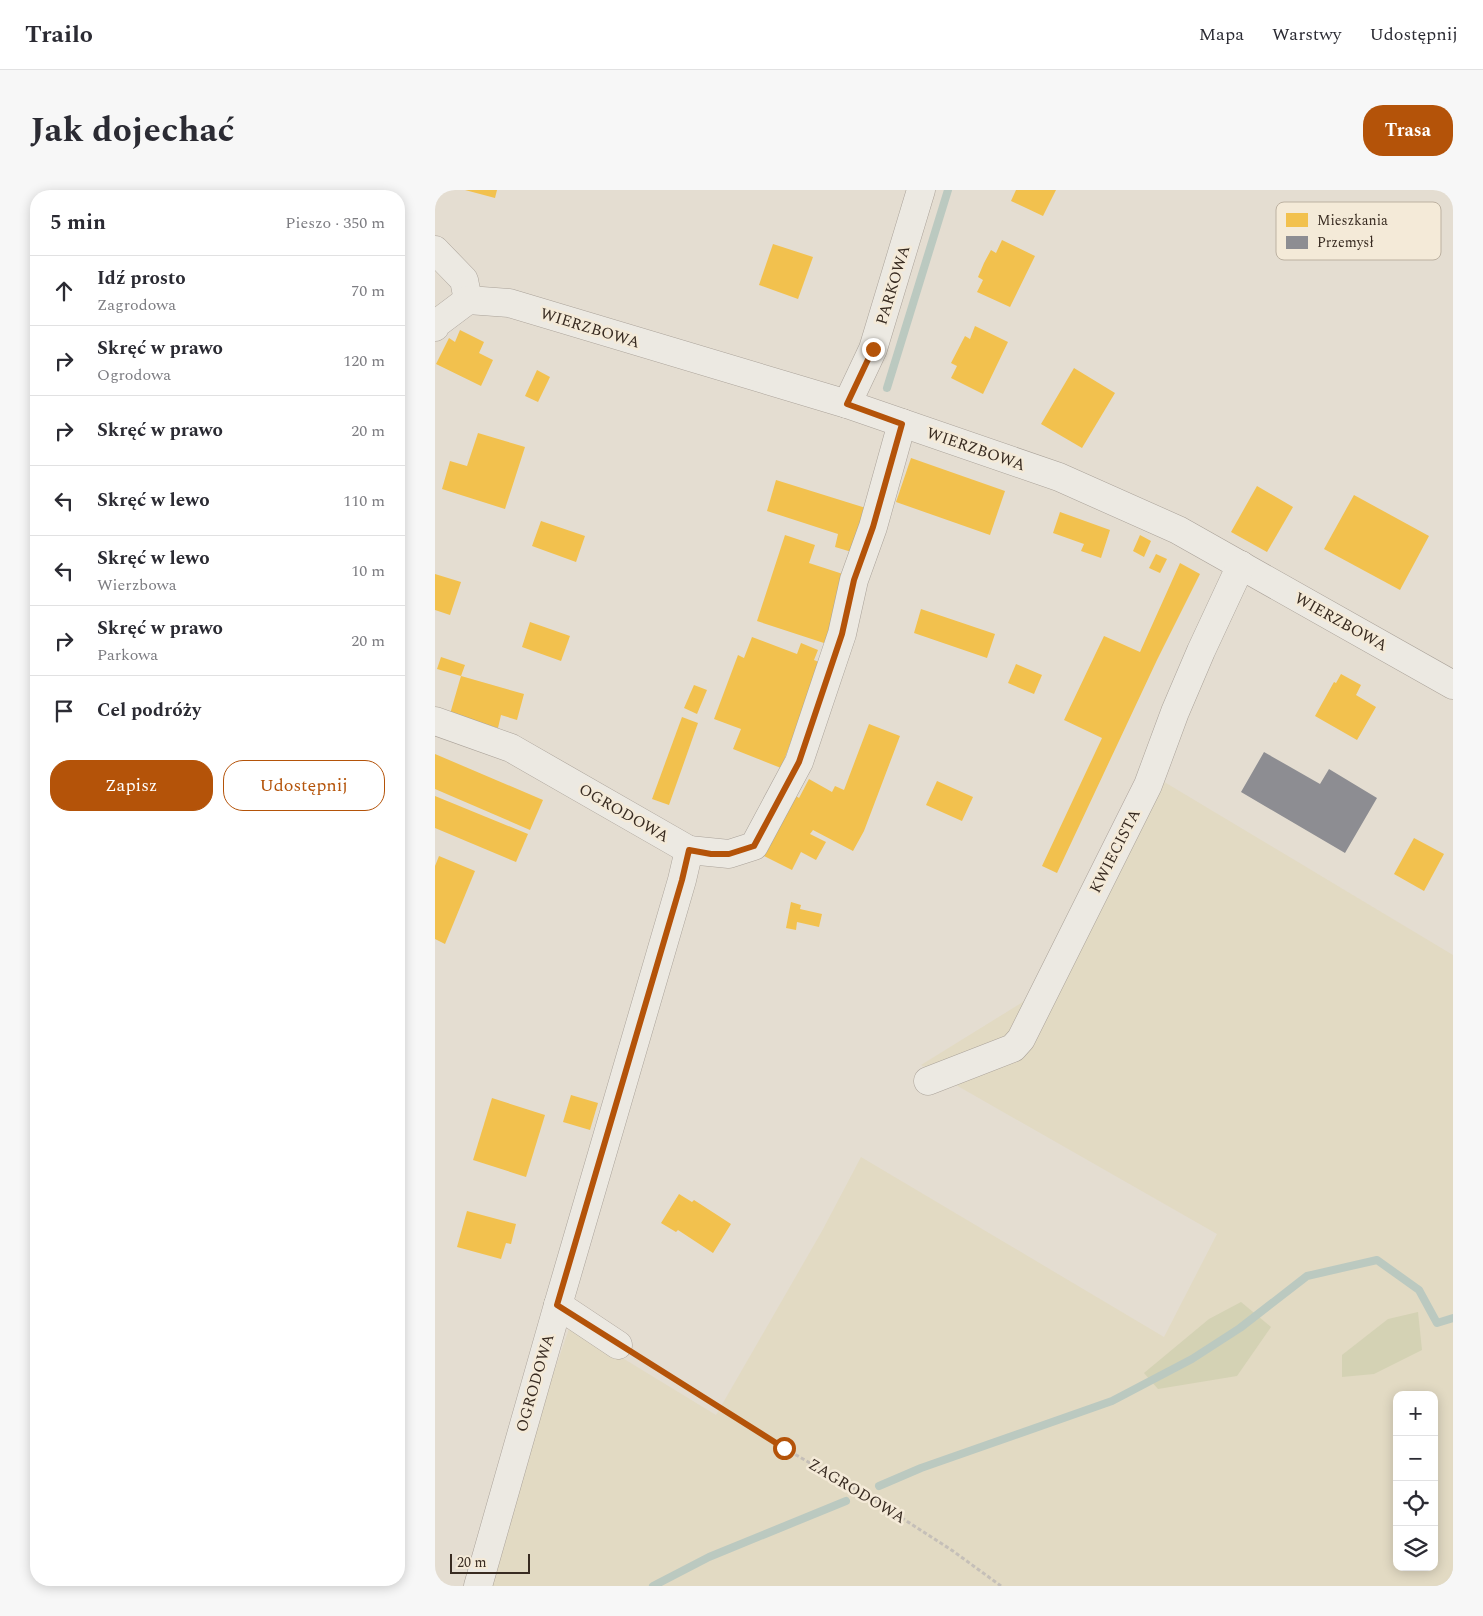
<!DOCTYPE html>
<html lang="pl">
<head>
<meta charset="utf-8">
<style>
	body { margin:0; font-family:Spectral,serif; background:#f7f7f7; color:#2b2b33 }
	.controls { position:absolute; right:15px; bottom:15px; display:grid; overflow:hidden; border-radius:10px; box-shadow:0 2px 12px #0003 }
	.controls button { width:45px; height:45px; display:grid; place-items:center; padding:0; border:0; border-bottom:1px solid #e1e1e2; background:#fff; color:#2b2b33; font:25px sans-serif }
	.scale { position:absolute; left:15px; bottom:12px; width:80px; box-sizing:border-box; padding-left:5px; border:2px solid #382b21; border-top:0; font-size:14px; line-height:18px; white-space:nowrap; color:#382b21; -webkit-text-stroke:4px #f4ead8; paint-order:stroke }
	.stop { position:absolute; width:15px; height:15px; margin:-11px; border:4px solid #b45309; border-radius:50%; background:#fff }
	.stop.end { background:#b45309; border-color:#fff; box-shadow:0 1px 5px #0008 }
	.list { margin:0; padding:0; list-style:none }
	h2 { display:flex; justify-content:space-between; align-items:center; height:65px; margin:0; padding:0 20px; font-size:21px }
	h2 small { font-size:16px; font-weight:400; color:#7c7c81 }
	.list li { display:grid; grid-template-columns:32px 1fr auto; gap:15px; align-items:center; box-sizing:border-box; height:70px; padding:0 20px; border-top:1px solid #e1e1e2 }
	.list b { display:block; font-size:19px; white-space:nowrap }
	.list p { margin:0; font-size:16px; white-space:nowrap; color:#7c7c81 }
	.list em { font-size:16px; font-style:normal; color:#7c7c81 }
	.actions { display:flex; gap:10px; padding:15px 20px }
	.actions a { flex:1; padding:11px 0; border:1px solid #b45309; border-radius:20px; text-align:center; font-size:18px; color:#b45309 }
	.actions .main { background:#b45309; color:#fff }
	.icon { flex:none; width:28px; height:28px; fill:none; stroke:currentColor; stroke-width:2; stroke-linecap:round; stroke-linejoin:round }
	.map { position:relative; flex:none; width:1018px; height:1396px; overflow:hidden; border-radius:20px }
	header { display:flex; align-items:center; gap:30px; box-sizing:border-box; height:70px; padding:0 25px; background:#fff; border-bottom:1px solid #e1e1e2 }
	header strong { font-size:24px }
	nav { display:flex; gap:28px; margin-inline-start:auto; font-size:18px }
	.intro { display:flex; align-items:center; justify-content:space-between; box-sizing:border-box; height:120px; padding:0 30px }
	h1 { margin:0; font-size:35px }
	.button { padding:12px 22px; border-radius:20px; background:#b45309; color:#fff; font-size:18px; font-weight:700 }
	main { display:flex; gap:30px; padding:0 30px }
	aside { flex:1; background:#fff; border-radius:20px; box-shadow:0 2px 12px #0003 }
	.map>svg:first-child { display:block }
	.farmland { fill:#e2dac3; fill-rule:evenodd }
	.green { fill:#d4d2b4 }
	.homes { fill:#f2c14e }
	.industry { fill:#8d8d92 }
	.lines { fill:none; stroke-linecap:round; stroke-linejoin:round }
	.stream { stroke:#bbc9c0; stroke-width:8 }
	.minor-casing { stroke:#aaa299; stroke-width:29 }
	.path { stroke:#c5bfb8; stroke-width:3; stroke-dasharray:4 2.5; stroke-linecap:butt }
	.minor { stroke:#ece9e2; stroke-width:28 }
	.route { stroke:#b45309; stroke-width:6 }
	.labels { text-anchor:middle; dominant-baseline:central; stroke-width:5; stroke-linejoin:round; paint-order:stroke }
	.street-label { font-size:16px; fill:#382b21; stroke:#f4ead8 }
	.key { fill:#f4ead8; stroke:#bcb1a1; stroke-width:1 }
	.key-label { font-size:14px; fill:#382b21 }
</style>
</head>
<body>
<header>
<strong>Trailo</strong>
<nav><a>Mapa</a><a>Warstwy</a><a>Udostępnij</a></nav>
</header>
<div class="intro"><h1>Jak dojechać</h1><a class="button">Trasa</a></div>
<main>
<aside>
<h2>5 min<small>Pieszo · 350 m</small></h2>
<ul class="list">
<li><svg class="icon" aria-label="ahead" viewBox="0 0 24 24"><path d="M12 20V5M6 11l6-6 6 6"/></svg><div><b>Idź prosto</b><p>Zagrodowa</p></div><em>70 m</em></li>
<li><svg class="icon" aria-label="right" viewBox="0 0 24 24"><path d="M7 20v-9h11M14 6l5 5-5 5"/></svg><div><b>Skręć w prawo</b><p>Ogrodowa</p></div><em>120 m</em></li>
<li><svg class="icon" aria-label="right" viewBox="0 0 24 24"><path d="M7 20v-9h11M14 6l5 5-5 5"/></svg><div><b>Skręć w prawo</b></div><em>20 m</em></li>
<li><svg class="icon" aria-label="left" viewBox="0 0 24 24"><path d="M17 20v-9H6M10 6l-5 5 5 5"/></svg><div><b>Skręć w lewo</b></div><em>110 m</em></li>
<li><svg class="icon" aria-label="left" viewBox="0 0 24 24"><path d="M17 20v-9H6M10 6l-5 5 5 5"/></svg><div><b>Skręć w lewo</b><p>Wierzbowa</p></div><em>10 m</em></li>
<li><svg class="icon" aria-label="right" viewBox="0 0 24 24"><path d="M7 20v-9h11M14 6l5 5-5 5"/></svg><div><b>Skręć w prawo</b><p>Parkowa</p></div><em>20 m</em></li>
<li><svg class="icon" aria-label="arrive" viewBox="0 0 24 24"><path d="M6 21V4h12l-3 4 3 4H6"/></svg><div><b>Cel podróży</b></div></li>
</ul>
<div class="actions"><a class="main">Zapisz</a><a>Udostępnij</a></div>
</aside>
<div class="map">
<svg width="1018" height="1396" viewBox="0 0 1018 1396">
	<rect width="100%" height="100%" fill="#e4ddd1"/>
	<path class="farmland" d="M 726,590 L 1018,765 L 1018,1396 L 56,1396 L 93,1256 L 135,1136 L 281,1225 L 387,1041 L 426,967 L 729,1147 L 782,1044 L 486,875 L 625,789 ZM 962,1205 L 999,1205 L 999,1377 L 962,1377 Z"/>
	<g class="green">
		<path d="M 806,1112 L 836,1137 L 802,1186 L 723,1199 L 709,1183 L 774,1129 Z"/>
		<path d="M 983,1122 L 987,1160 L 939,1184 L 907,1187 L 907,1165 L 953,1129 Z"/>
	</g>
	<g class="homes">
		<path d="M 30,0 L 62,0 L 60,8 Z"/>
		<path d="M 581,0 L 621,0 L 608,26 L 576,11 Z"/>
		<path d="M 567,50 L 600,66 L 575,117 L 542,102 L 548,90 L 543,87 L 549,73 L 556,60 L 561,63 Z"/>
		<path d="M 338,54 L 378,67 L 363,109 L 324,95 Z"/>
		<path d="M 540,136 L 573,152 L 548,204 L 516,188 L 522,176 L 516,173 L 530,146 L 535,149 Z"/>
		<path d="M 25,140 L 49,152 L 44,163 L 58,170 L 46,196 L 1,174 L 14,148 L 20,152 Z"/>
		<path d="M 639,178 L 680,203 L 647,258 L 606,234 Z"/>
		<path d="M 102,180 L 115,187 L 103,212 L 90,206 Z"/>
		<path d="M 43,243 L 90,257 L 70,319 L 7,299 L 15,271 L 32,276 Z"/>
		<path d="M 476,268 L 570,301 L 555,345 L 461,312 Z"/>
		<path d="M 341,290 L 434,319 L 420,363 L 400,357 L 403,344 L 332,321 Z"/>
		<path d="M 822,296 L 858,317 L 832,362 L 796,342 Z"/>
		<path d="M 919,305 L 994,346 L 965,400 L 889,359 Z"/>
		<path d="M 625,322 L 675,340 L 666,368 L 646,361 L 649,354 L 618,343 Z"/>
		<path d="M 106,331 L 150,346 L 141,372 L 97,356 Z"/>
		<path d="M 350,345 L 380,355 L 374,373 L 414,386 L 392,454 L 322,431 Z"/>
		<path d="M 705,345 L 716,351 L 709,367 L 698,361 Z"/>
		<path d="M 721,364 L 732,369 L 725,383 L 714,378 Z"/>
		<path d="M 745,373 L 765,384 L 722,470 L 622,683 L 607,676 L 667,548 L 629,530 L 669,446 L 705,462 Z"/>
		<path d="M 0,384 L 26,392 L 15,425 L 0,420 Z"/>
		<path d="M 486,419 L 560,444 L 552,468 L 479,443 Z"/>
		<path d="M 95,432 L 135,446 L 126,471 L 87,457 Z"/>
		<path d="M 317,447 L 362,464 L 366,453 L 383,460 L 379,470 L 386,473 L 346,578 L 298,559 L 306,539 L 279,529 L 303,465 L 309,468 Z"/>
		<path d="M 6,467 L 30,475 L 26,486 L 2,479 Z"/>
		<path d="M 581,474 L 607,485 L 599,504 L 573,493 Z"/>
		<path d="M 906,484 L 926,495 L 921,505 L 941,517 L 922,550 L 880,526 L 899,492 L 901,493 Z"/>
		<path d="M 26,486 L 89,504 L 82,530 L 66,525 L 63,538 L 15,524 Z"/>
		<path d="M 259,495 L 272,500 L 262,524 L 249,518 Z"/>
		<path d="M 247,527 L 263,533 L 234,615 L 217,609 Z"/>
		<path d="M 434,534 L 465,546 L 429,641 L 418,661 L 378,640 L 375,644 L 391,652 L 381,670 L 366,662 L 357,680 L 327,665 L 358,604 L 364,608 L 374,589 L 397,602 L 400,596 L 409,600 Z"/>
		<path d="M 0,564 L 108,610 L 95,640 L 0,599 Z"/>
		<path d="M 502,591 L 538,607 L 527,631 L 491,615 Z"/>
		<path d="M 0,606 L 93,644 L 81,672 L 0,638 Z"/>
		<path d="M 979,648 L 1009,664 L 989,701 L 959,684 Z"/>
		<path d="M 4,666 L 40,681 L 10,754 L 0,749 L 0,676 Z"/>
		<path d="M 356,712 L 366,715 L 365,719 L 387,724 L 384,737 L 362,732 L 361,740 L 351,738 Z"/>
		<path d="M 136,905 L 163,913 L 155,940 L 128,932 Z"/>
		<path d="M 57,908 L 110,925 L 91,987 L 38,970 Z"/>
		<path d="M 244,1004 L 257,1012 L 259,1010 L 296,1034 L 278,1063 L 243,1040 L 241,1042 L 226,1033 Z"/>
		<path d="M 32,1021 L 81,1034 L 76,1054 L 71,1053 L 66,1069 L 22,1057 Z"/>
	</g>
	<path class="industry" d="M 829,562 L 885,594 L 894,579 L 942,608 L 910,663 L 806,602 Z"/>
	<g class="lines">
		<g class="stream">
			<path d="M 452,198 L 513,0"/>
			<path d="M 444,1296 L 486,1278 L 677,1211 L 757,1169 L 805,1138 L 872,1086 L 942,1070 L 984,1100 L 1002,1133 L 1018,1128"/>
			<path d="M 218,1396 L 274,1367 L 411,1311"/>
		</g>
		<defs>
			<g id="minor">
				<path d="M 0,60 L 29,90 L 33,110"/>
				<path d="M 33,110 L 74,113 L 412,214 L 624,287 L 743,340 L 1018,495"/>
				<path d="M 0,137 L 1,134 L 33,110"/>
				<path d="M 412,214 L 438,159 L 486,0"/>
				<path d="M 0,531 L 76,558 L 254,660 L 247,690 L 123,1115 L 43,1396"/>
				<path d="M 254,660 L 294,664 L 319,656 L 364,572 L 407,444 L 419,390 L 438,337 L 467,233"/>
				<path d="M 493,891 L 578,858 L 586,849 L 713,595 L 740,522 L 766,461 L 806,375"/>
				<path d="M 123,1115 L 183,1155"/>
			</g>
		</defs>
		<use href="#minor" class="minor-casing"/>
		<path class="path" d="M 206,1168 L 349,1258 L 439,1310 L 518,1361 L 566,1396"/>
		<use href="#minor" class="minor"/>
	</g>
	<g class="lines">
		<path class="route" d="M 349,1258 L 122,1115 L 247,690 L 254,660 L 276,664 L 294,664 L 319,656 L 364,572 L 407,444 L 419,390 L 438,337 L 467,234 L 412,214 L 438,159"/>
	</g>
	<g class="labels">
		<g class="street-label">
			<text transform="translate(458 95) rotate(-73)">PARKOWA</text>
			<text transform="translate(155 138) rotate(17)">WIERZBOWA</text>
			<text transform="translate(541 259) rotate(19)">WIERZBOWA</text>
			<text transform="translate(906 432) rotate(29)">WIERZBOWA</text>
			<text transform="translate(189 623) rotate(30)">OGRODOWA</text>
			<text transform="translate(680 661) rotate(-63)">KWIECISTA</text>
			<text transform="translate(100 1193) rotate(-74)">OGRODOWA</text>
			<text transform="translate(422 1301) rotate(31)">ZAGRODOWA</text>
		</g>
	</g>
	<rect x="841" y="12" width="165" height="58" rx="8" class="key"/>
	<rect x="851" y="23" width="22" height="14" fill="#f2c14e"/>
	<rect x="851" y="46" width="22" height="13" fill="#8d8d92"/>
	<g class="key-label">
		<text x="882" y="35">Mieszkania</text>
		<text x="882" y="57">Przemysł</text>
	</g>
</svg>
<div class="controls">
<button>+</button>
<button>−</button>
<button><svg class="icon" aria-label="locate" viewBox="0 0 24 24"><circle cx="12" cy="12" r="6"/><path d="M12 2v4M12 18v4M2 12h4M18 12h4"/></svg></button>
<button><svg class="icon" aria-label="layers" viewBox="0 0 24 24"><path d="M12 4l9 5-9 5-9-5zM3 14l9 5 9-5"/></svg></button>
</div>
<div class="scale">20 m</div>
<div class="stop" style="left:349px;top:1258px"></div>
<div class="stop end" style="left:438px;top:159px"></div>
</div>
</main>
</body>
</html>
